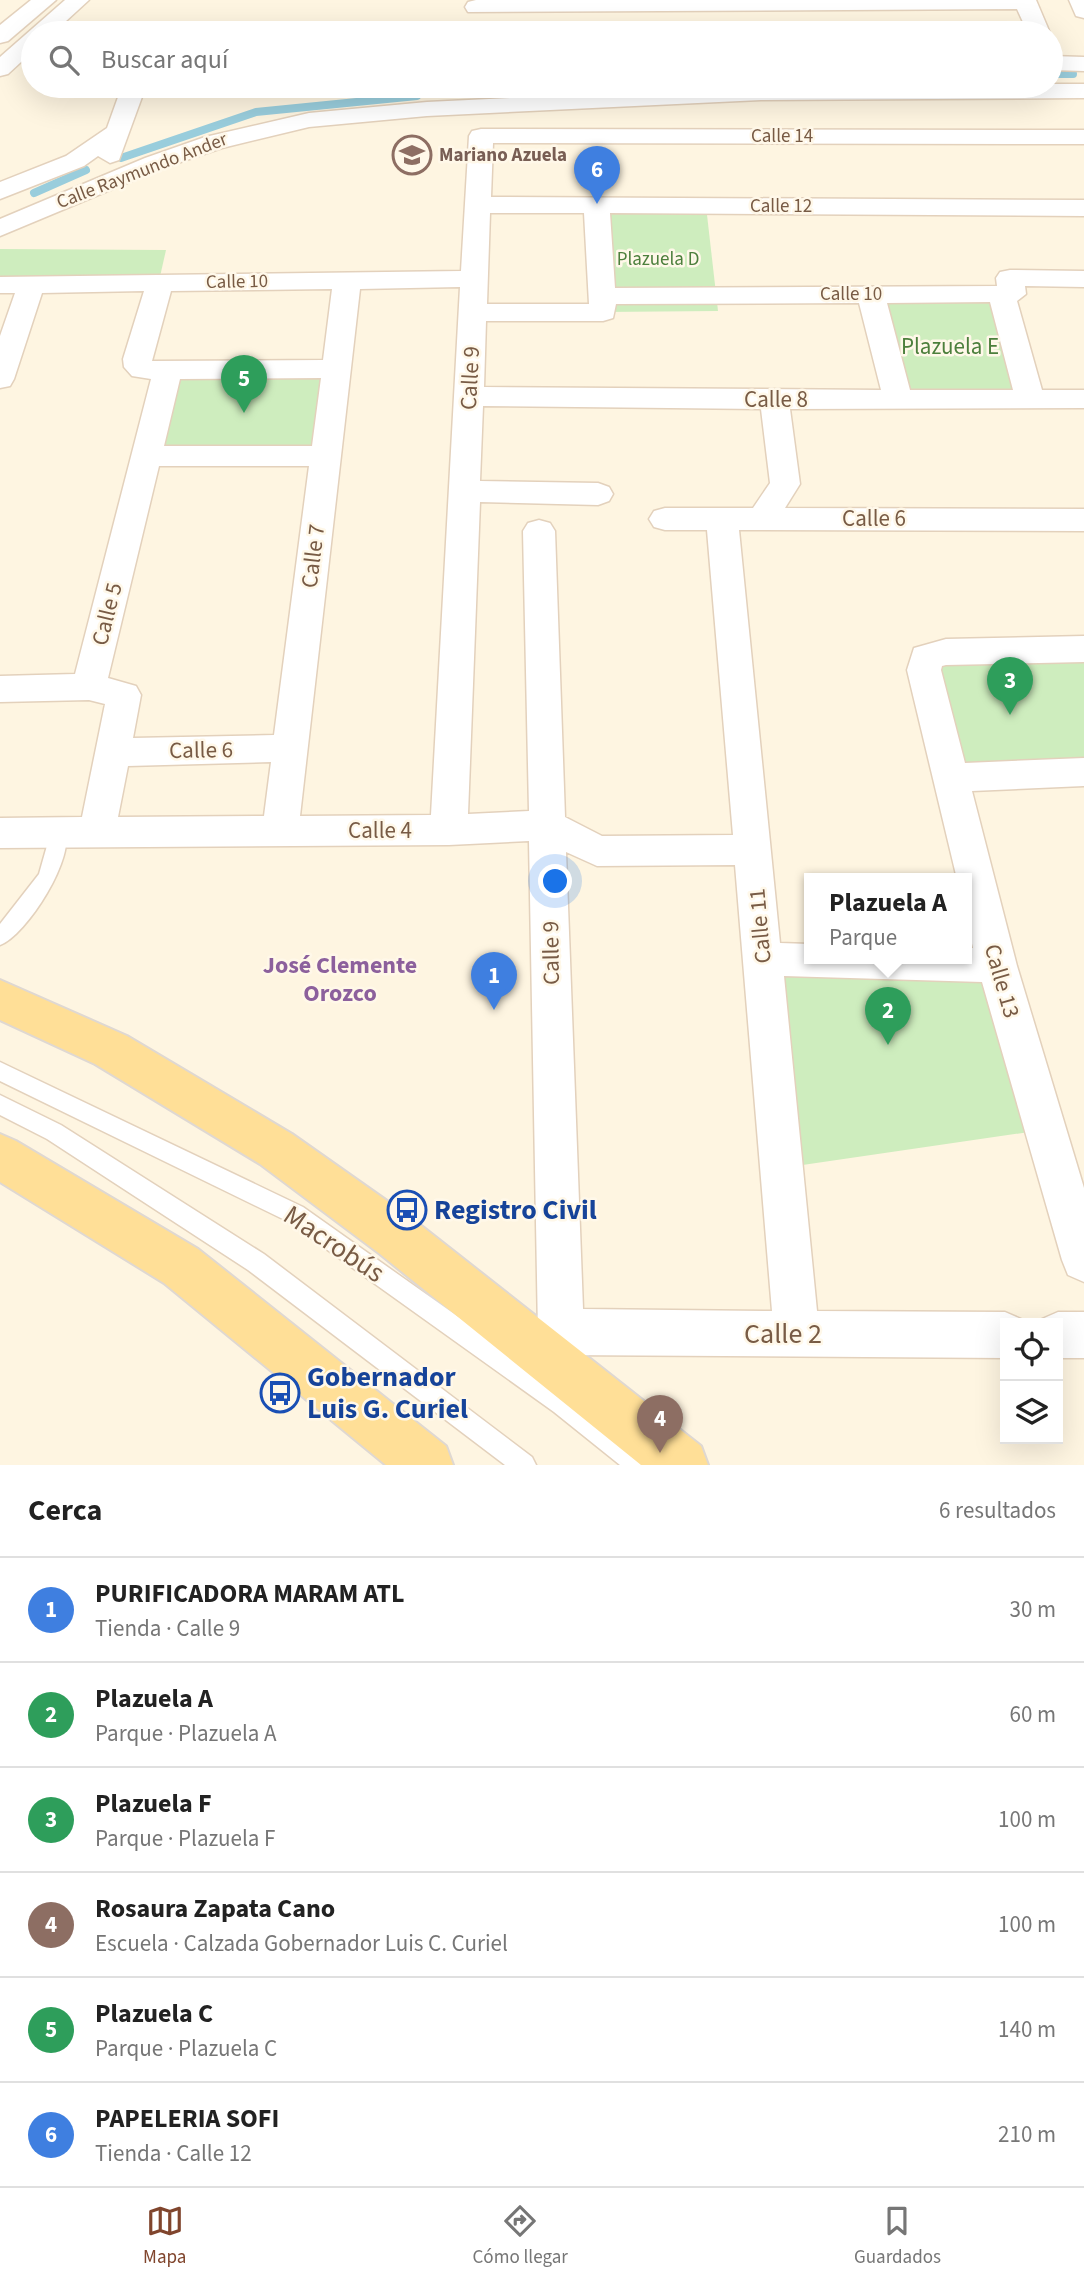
<!DOCTYPE html>
<html lang="es">
<head>
<meta charset="utf-8">
<style>
	body { margin:0; font-family:"Source Sans 3",sans-serif; background:#f6f6f6; color:#222 }
	.controls { position:absolute; right:21px; bottom:21px; display:grid; overflow:hidden; border-radius:0px; box-shadow:0 7px 28px #0002 }
	.controls button { width:63px; height:63px; display:grid; place-items:center; padding:0; border:0; border-bottom:2px solid #e0e0e0; background:#fff; color:#222; font:35px sans-serif }
	.you { position:absolute; left:556px; top:882px; width:24px; height:24px; margin:-18px; border:5px solid #fff; border-radius:50%; background:#1a73e8; box-shadow:0 0 0 10px #1a73e833 }
	.badge { display:grid; place-items:center; width:46px; height:46px; border-radius:50%; background:#80452d; color:#fff; font-size:23px; font-weight:700 }
	.pin { position:absolute; translate:-50% -58px; filter:drop-shadow(0 2px 4px #0008) }
	.pin::after { content:''; position:absolute; top:37px; width:24px; height:21px; background:inherit; clip-path:polygon(0 0,100% 0,50% 100%) }
	.popup { position:absolute; left:804px; top:873px; width:168px; height:91px; box-sizing:border-box; display:grid; place-content:center; border-radius:0px; background:#fff; filter:drop-shadow(0 2px 5px #0005); font-size:23px; white-space:nowrap; color:#767676 }
	.popup b { font-size:26px; color:#222 }
	.popup::after { content:''; position:absolute; left:50%; top:100%; margin-left:-14px; border:14px solid transparent; border-top-color:#fff }
	.list { margin:0; padding:0; list-style:none }
	h2 { display:flex; justify-content:space-between; align-items:center; height:91px; margin:0; padding:0 28px; font-size:30px }
	h2 small { font-size:23px; font-weight:400; color:#767676 }
	.list li { display:grid; grid-template-columns:46px 1fr auto; gap:21px; align-items:center; box-sizing:border-box; height:105px; padding:0 28px; border-top:2px solid #e0e0e0 }
	.list b { display:block; font-size:26px; white-space:nowrap }
	.list p { margin:0; font-size:23px; white-space:nowrap; color:#767676 }
	.list em { font-size:23px; font-style:normal; color:#767676 }
	.icon { flex:none; width:38px; height:38px; fill:none; stroke:currentColor; stroke-width:2; stroke-linecap:round; stroke-linejoin:round }
	.map { position:relative; flex:none; width:1084px; height:1465px; overflow:hidden }
	.search { position:absolute; background:#fff; box-shadow:0 7px 28px #0002; left:21px; right:21px; top:21px; height:77px; display:flex; align-items:center; gap:18px; box-sizing:border-box; padding:0 24px; border-radius:38px; color:#767676; font-size:26px }
	.sheet { height:721px; background:#fff }
	nav { display:flex; justify-content:space-around; align-items:center; box-sizing:border-box; height:98px; border-top:2px solid #e0e0e0; background:#fff; font-size:19px; color:#767676 }
	nav a { display:grid; justify-items:center; gap:4px }
	nav .on { color:#80452d }
	.map>svg:first-child { display:block }
	.green { fill:#ceedbe }
	.lines { fill:none; stroke-linecap:round; stroke-linejoin:round }
	.stream { stroke:#99cddc; stroke-width:8 }
	.lane-casing { stroke:#e3d1bc; stroke-width:3 }
	.street-casing { stroke:#e3d1bc; stroke-width:3 }
	.primary-casing { stroke:#dfd8d2; stroke-width:4 }
	.lane { fill:#fff; fill-rule:evenodd }
	.street { fill:#fff; fill-rule:evenodd }
	.primary { fill:#ffdf97; fill-rule:evenodd }
	.labels { text-anchor:middle; dominant-baseline:central; stroke-width:5; stroke-linejoin:round; paint-order:stroke }
	.far-street-label { font-size:19px; fill:#785b45; stroke:#fff8e9 }
	.far-education-label { font-size:19px; font-weight:bold; fill:#785e54; stroke:#fff8e9; text-anchor:start }
	.far-park-label { font-size:19px; fill:#4c7f3c; stroke:#fff8e9 }
	.park-label { font-size:23px; fill:#4c7f3c; stroke:#fff8e9 }
	.street-label { font-size:23px; fill:#785b45; stroke:#fff8e9 }
	.neighbourhood-label { font-size:24px; font-weight:bold; fill:#8c609c; stroke:#fff8e9 }
	.near-transit-label { font-size:28px; font-weight:bold; fill:#164399; stroke:#fff8e9; text-anchor:start }
	.near-street-label { font-size:28px; fill:#785b45; stroke:#fff8e9 }
</style>
</head>
<body>
<div class="map">
<svg width="1084" height="1465" viewBox="0 0 1084 1465">
	<rect width="100%" height="100%" fill="#fef5e1"/>
	<g class="green">
		<path d="M 597,206 L 706,206 L 718,311 L 603,312 Z"/>
		<path d="M 0,249 L 166,250 L 159,281 L 0,282 Z"/>
		<path d="M 871,294 L 1001,294 L 1030,398 L 897,398 Z"/>
		<path d="M 335,369 L 325,456 L 147,456 L 168,370 Z"/>
		<path d="M 1084,649 L 1084,772 L 949,778 L 926,657 Z"/>
		<path d="M 981,953 L 1029,1132 L 782,1168 L 763,959 L 967,959 L 967,954 Z"/>
	</g>
	<g class="lines">
		<g class="stream">
			<path d="M 1051,74 L 1073,74"/>
			<path d="M 501,92 L 593,86"/>
			<path d="M 121,158 L 256,112 L 417,96"/>
			<path d="M 34,193 L 86,170"/>
		</g>
		<defs>
			<g id="lane">
				<path d="M 58,826 L 64,828 C 78,855 26,936 0,945 L 0,924 L 39,874 L 52,828 Z"/>
				<path d="M 0,1062 L 303,1207 L 570,1396 L 647,1457 L 651,1465 L 620,1465 L 554,1412 L 287,1221 L 0,1081 Z"/>
				<path d="M 0,1095 L 61,1125 L 264,1254 L 532,1457 L 536,1465 L 505,1465 L 248,1270 L 47,1139 L 0,1115 Z"/>
			</g>
			<g id="street">
				<path d="M 31,0 L 56,0 L 8,41 L 0,43 L 0,25 Z"/>
				<path d="M 65,0 L 89,0 L 53,33 L 33,33 L 33,51 L 8,74 L 0,76 L 0,57 Z"/>
				<path d="M 476,0 L 1036,0 L 1050,33 L 1028,33 L 1017,9 L 468,12 L 465,7 L 468,2 Z"/>
				<path d="M 1069,0 L 1084,0 L 1084,18 L 1076,16 Z"/>
				<path d="M 1051,56 L 1084,57 L 1084,71 L 1051,70 Z"/>
				<path d="M 1051,84 L 1084,84 L 1084,98 L 761,100 L 427,116 L 309,127 L 222,148 L 163,168 L 0,236 L 0,219 L 145,158 L 205,137 L 309,113 L 427,102 L 761,86 Z"/>
				<path d="M 122,86 L 146,86 L 119,160 L 110,163 L 98,156 L 84,166 L 0,199 L 0,182 L 66,156 L 107,128 Z"/>
				<path d="M 481,129 L 1084,130 L 1084,144 L 493,143 L 491,197 L 1084,200 L 1084,216 L 610,213 L 615,288 L 997,286 L 996,278 L 1000,272 L 1010,270 L 1084,271 L 1084,287 L 1025,286 L 1026,294 L 1017,301 L 1042,390 L 1084,390 L 1084,408 L 790,409 L 800,484 L 785,508 L 1084,509 L 1084,531 L 739,530 L 780,943 L 809,944 L 809,959 L 967,959 L 967,948 L 973,948 L 967,921 L 967,879 L 957,879 L 907,670 L 914,648 L 946,639 L 1084,636 L 1084,662 L 946,665 L 942,666 L 941,670 L 965,763 L 1084,758 L 1084,786 L 972,791 L 1017,966 L 1084,1188 L 1084,1282 L 1068,1275 L 1062,1260 L 982,982 L 784,976 L 817,1311 L 1005,1312 L 1021,1319 L 1023,1323 L 1005,1323 L 1005,1358 L 561,1355 L 545,1348 L 538,1332 L 529,841 L 449,845 L 0,848 L 0,818 L 82,817 L 105,704 L 89,700 L 0,702 L 0,676 L 75,674 L 151,379 L 132,376 L 124,367 L 123,359 L 144,291 L 42,293 L 14,379 L 10,386 L 0,388 L 0,336 L 15,293 L 0,293 L 0,277 L 461,271 L 469,136 L 472,131 ZM 490,213 L 584,213 L 589,304 L 487,304 ZM 460,287 L 431,815 L 300,816 L 360,289 ZM 332,289 L 323,360 L 152,361 L 171,291 ZM 990,302 L 1013,390 L 910,390 L 887,303 ZM 859,303 L 881,390 L 484,387 L 486,321 L 603,321 L 613,318 L 616,304 ZM 321,378 L 312,446 L 164,446 L 180,379 ZM 483,406 L 761,409 L 770,483 L 753,508 L 665,508 L 654,511 L 649,519 L 654,527 L 665,530 L 707,530 L 733,835 L 602,836 L 565,817 L 555,531 L 550,523 L 539,520 L 528,523 L 523,531 L 529,811 L 468,814 L 480,502 L 598,505 L 609,501 L 613,494 L 609,487 L 598,483 L 480,481 ZM 159,466 L 309,466 L 274,735 L 133,738 L 141,695 L 136,686 L 108,678 ZM 271,762 L 264,816 L 118,817 L 128,766 ZM 566,852 L 597,866 L 735,865 L 772,1311 L 583,1309 Z"/>
				<path d="M 1058,1312 L 1084,1312 L 1084,1358 L 1058,1358 L 1058,1323 L 1040,1323 L 1042,1319 Z"/>
			</g>
			<g id="primary">
				<path d="M 0,980 L 127,1036 L 292,1134 L 414,1220 L 701,1446 L 708,1465 L 641,1465 L 380,1254 L 260,1164 L 95,1064 L 0,1020 Z"/>
				<path d="M 0,1134 L 16,1141 L 198,1249 L 446,1446 L 453,1465 L 386,1465 L 164,1283 L 0,1182 Z"/>
			</g>
		</defs>
		<use href="#lane" class="lane-casing"/>
		<use href="#street" class="street-casing"/>
		<use href="#primary" class="primary-casing"/>
		<use href="#lane" class="lane"/>
		<use href="#street" class="street"/>
		<use href="#primary" class="primary"/>
	</g>
	<defs>
		<symbol id="school-ring" viewBox="-11 -11 22 22"><circle r="9.5" fill="#fff8e9" stroke="#8d6e63" stroke-width="1.5"/><path d="M0-5L7-2L0 1L-7-2ZM-4 1L0 2.5L4 1V4Q0 6-4 4Z" fill="#8d6e63"/></symbol>
		<symbol id="bus-ring" viewBox="-11 -11 22 22"><circle r="9.5" fill="#fff8e9" stroke="#1a4fb4" stroke-width="1.5"/><path d="M-5-6H5V4H4V6H2V4H-2V6H-4V4H-5ZM-3.5-4V0h7V-4ZM-3.5 1.2v1.5H-2V1.2ZM2 1.2v1.5H3.5V1.2Z" fill="#1a4fb4"/></symbol>
	</defs>
	<g fill-rule="evenodd">
		<use href="#school-ring" x="390" y="133" width="44" height="44"/>
		<use href="#bus-ring" x="385" y="1188" width="44" height="44"/>
		<use href="#bus-ring" x="258" y="1371" width="44" height="44"/>
	</g>
	<g class="labels">
		<g class="far-street-label">
			<text x="782" y="136">Calle 14</text>
			<text transform="translate(142 171) rotate(-21)">Calle Raymundo Ander</text>
			<text x="781" y="206">Calle 12</text>
			<text transform="translate(237 282) rotate(-1)">Calle 10</text>
			<text x="851" y="294">Calle 10</text>
		</g>
		<g class="far-education-label">
			<text x="439" y="155">Mariano Azuela</text>
		</g>
		<g class="far-park-label">
			<text x="658" y="259">Plazuela D</text>
		</g>
		<g class="park-label">
			<text x="950" y="346">Plazuela E</text>
		</g>
		<g class="street-label">
			<text transform="translate(470 378) rotate(-87)">Calle 9</text>
			<text x="776" y="399">Calle 8</text>
			<text x="874" y="518">Calle 6</text>
			<text transform="translate(313 556) rotate(-83)">Calle 7</text>
			<text transform="translate(107 614) rotate(-76)">Calle 5</text>
			<text transform="translate(201 750) rotate(-1)">Calle 6</text>
			<text x="380" y="830">Calle 4</text>
			<text transform="translate(760 926) rotate(-95)">Calle 11</text>
			<text transform="translate(551 953) rotate(-91)">Calle 9</text>
			<text transform="translate(1002 981) rotate(74)">Calle 13</text>
		</g>
		<g class="neighbourhood-label">
			<text x="340" y="965">José Clemente<tspan x="340" dy="28">Orozco</tspan></text>
		</g>
		<g class="near-transit-label">
			<text x="434" y="1210">Registro Civil</text>
			<text x="307" y="1377">Gobernador<tspan x="307" dy="32">Luis G. Curiel</tspan></text>
		</g>
		<g class="near-street-label">
			<text transform="translate(334 1244) rotate(34)">Macrobús</text>
			<text x="783" y="1334">Calle 2</text>
		</g>
	</g>
</svg>
<div class="controls">
<button><svg class="icon" aria-label="locate" viewBox="0 0 24 24"><circle cx="12" cy="12" r="6"/><path d="M12 2v4M12 18v4M2 12h4M18 12h4"/></svg></button>
<button><svg class="icon" aria-label="layers" viewBox="0 0 24 24"><path d="M12 4l9 5-9 5-9-5zM3 14l9 5 9-5"/></svg></button>
</div>
<div class="you"></div>
<div class="pin badge" style="left:494px;top:1010px;background:#3f7fe0">1</div>
<div class="pin badge" style="left:888px;top:1045px;background:#2e9e5b">2</div>
<div class="popup"><b>Plazuela A</b>Parque</div>
<div class="pin badge" style="left:1010px;top:715px;background:#2e9e5b">3</div>
<div class="pin badge" style="left:660px;top:1453px;background:#8d6e63">4</div>
<div class="pin badge" style="left:244px;top:413px;background:#2e9e5b">5</div>
<div class="pin badge" style="left:597px;top:204px;background:#3f7fe0">6</div>
<div class="search"><svg class="icon" aria-label="search" viewBox="0 0 24 24"><circle cx="10" cy="10" r="6"/><path d="M15 15l6 6"/></svg>Buscar aquí</div>
</div>
<section class="sheet">
<h2>Cerca<small>6 resultados</small></h2>
<ul class="list">
<li><span class="badge" style="background:#3f7fe0">1</span><div><b>PURIFICADORA MARAM ATL</b><p>Tienda · Calle 9</p></div><em>30 m</em></li>
<li><span class="badge" style="background:#2e9e5b">2</span><div><b>Plazuela A</b><p>Parque · Plazuela A</p></div><em>60 m</em></li>
<li><span class="badge" style="background:#2e9e5b">3</span><div><b>Plazuela F</b><p>Parque · Plazuela F</p></div><em>100 m</em></li>
<li><span class="badge" style="background:#8d6e63">4</span><div><b>Rosaura Zapata Cano</b><p>Escuela · Calzada Gobernador Luis C. Curiel</p></div><em>100 m</em></li>
<li><span class="badge" style="background:#2e9e5b">5</span><div><b>Plazuela C</b><p>Parque · Plazuela C</p></div><em>140 m</em></li>
<li><span class="badge" style="background:#3f7fe0">6</span><div><b>PAPELERIA SOFI</b><p>Tienda · Calle 12</p></div><em>210 m</em></li>
</ul>
</section>
<nav>
<a class="on"><svg class="icon" aria-label="map" viewBox="0 0 24 24"><path d="M3 6l6-2 6 2 6-2v14l-6 2-6-2-6 2zM9 4v14M15 6v14"/></svg>Mapa</a>
<a><svg class="icon" aria-label="directions" viewBox="0 0 24 24"><path d="M12 3l9 9-9 9-9-9zM9 14v-3h6M13 9l2 2-2 2"/></svg>Cómo llegar</a>
<a><svg class="icon" aria-label="saved" viewBox="0 0 24 24"><path d="M7 4h10v16l-5-4-5 4z"/></svg>Guardados</a>
</nav>
</body>
</html>
